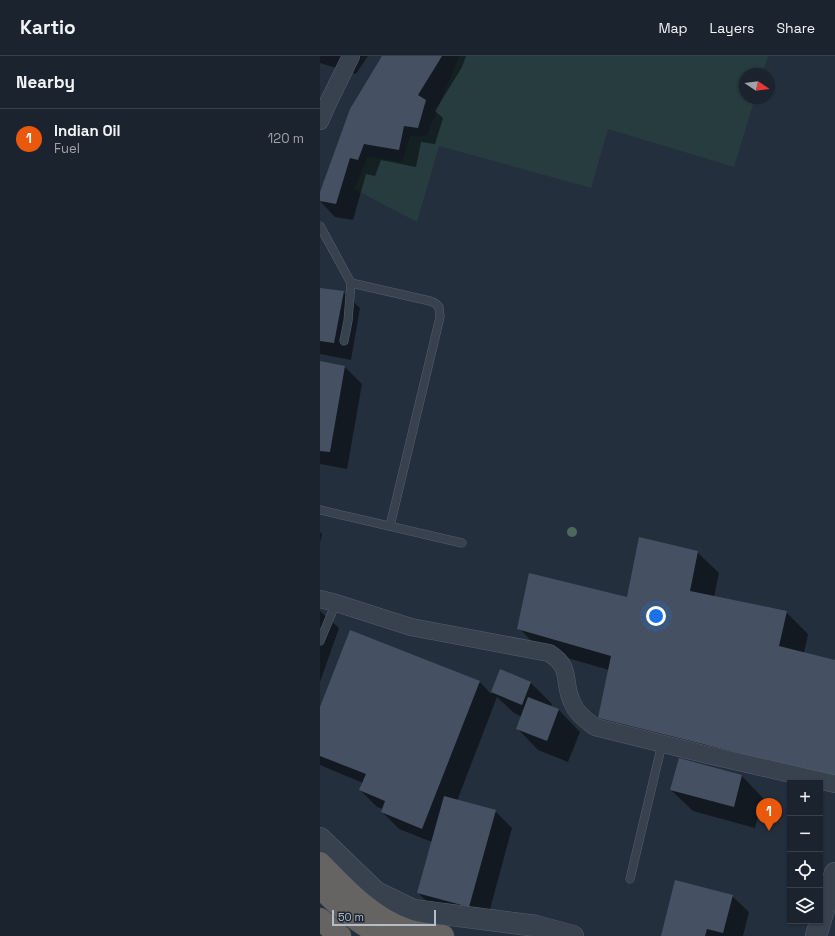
<!DOCTYPE html>
<html lang="en">
<head>
<meta charset="utf-8">
<style>
	body { margin:0; font-family:"Space Grotesk",sans-serif; background:#282f3a; color:#f1f3f6 }
	.controls { position:absolute; right:12px; bottom:12px; display:grid; overflow:hidden; border-radius:0px; box-shadow:0 1px 3px #0004 }
	.controls button { width:36px; height:36px; display:grid; place-items:center; padding:0; border:0; border-bottom:1px solid #39404a; background:#1b232e; color:#f1f3f6; font:20px sans-serif }
	.compass { position:absolute; left:419px; top:12px; width:36px; height:36px; border-radius:50%; background:#1b232e; box-shadow:0 1px 3px #0004; rotate:103deg }
	.scale { position:absolute; left:12px; bottom:10px; width:104px; box-sizing:border-box; padding-left:4px; border:2px solid #b4bcc9; border-top:0; font-size:11px; line-height:14px; white-space:nowrap; color:#b4bcc9; -webkit-text-stroke:3px #1d2633; paint-order:stroke }
	.you { position:absolute; left:336px; top:560px; width:14px; height:14px; margin:-10px; border:3px solid #fff; border-radius:50%; background:#1a73e8; box-shadow:0 0 0 6px #1a73e833 }
	.badge { display:grid; place-items:center; width:26px; height:26px; border-radius:50%; background:#ea580c; color:#fff; font-size:13px; font-weight:700 }
	.pin { position:absolute; translate:-50% -33px; filter:drop-shadow(0 1px 2px #0008) }
	.pin::after { content:''; position:absolute; top:21px; width:14px; height:12px; background:inherit; clip-path:polygon(0 0,100% 0,50% 100%) }
	.list { margin:0; padding:0; list-style:none }
	h2 { display:flex; justify-content:space-between; align-items:center; height:52px; margin:0; padding:0 16px; font-size:17px }
	h2 small { font-size:13px; font-weight:400; color:#a0a4aa }
	.list li { display:grid; grid-template-columns:26px 1fr auto; gap:12px; align-items:center; box-sizing:border-box; height:60px; padding:0 16px; border-top:1px solid #39404a }
	.list b { display:block; font-size:15px; white-space:nowrap }
	.list p { margin:0; font-size:13px; white-space:nowrap; color:#a0a4aa }
	.list em { font-size:13px; font-style:normal; color:#a0a4aa }
	.icon { flex:none; width:22px; height:22px; fill:none; stroke:currentColor; stroke-width:2; stroke-linecap:round; stroke-linejoin:round }
	.map { position:relative; flex:none; width:515px; height:880px; overflow:hidden }
	header { display:flex; align-items:center; gap:24px; box-sizing:border-box; height:56px; padding:0 20px; background:#1b232e; border-bottom:1px solid #39404a }
	header strong { font-size:19px }
	nav { display:flex; gap:22px; margin-inline-start:auto; font-size:14px }
	main { display:flex }
	aside { flex:1; background:#1b232e }
	.map>svg:first-child { display:block }
	.green { fill:#263c3f }
	.shadow { fill:#0007 }
	.building { fill:#455162 }
	.lines { fill:none; stroke-linecap:round; stroke-linejoin:round }
	.service-casing { stroke:#565f6c; stroke-width:9 }
	.minor-casing { stroke:#565f6c; stroke-width:18 }
	.tertiary-casing { stroke:#565f6c; stroke-width:22 }
	.trunk-casing { stroke:#434c59; stroke-width:23 }
	.service { stroke:#38414e; stroke-width:8 }
	.minor { stroke:#38414e; stroke-width:17 }
	.tertiary { stroke:#38414e; stroke-width:21 }
	.trunk { stroke:#656462; stroke-width:22 }
	.tree { fill:#4b6a5d }
</style>
</head>
<body>
<header>
<strong>Kartio</strong>
<nav><a>Map</a><a>Layers</a><a>Share</a></nav>
</header>
<main>
<aside>
<h2>Nearby<small></small></h2>
<ul class="list">
<li><span class="badge">1</span><div><b>Indian Oil</b><p>Fuel</p></div><em>120 m</em></li>
</ul>
</aside>
<div class="map">
<svg width="515" height="880" viewBox="0 0 515 880">
	<rect width="100%" height="100%" fill="#242f3e"/>
	<path class="green" d="M 139,0 L 448,0 L 442,18 L 425,18 L 425,42 L 435,42 L 414,111 L 288,73 L 271,132 L 119,90 L 97,166 L 34,133 L 48,100 L 82,106 L 90,80 L 107,79 Z"/>
	<g class="shadow">
		<path d="M 0,0 L 48,0 L 36,18 L 0,7 Z"/>
		<path d="M 63,0 L 146,0 L 142,11 L 115,55 L 123,62 L 115,88 L 101,86 L 96,111 L 61,104 L 55,120 L 46,118 L 33,164 L 15,161 L 0,145 L 0,139 Z"/>
		<path d="M 0,233 L 23,236 L 40,252 L 31,304 L 0,298 Z"/>
		<path d="M 0,306 L 25,311 L 42,328 L 27,413 L 0,408 Z"/>
		<path d="M 0,476 L 2,478 L 0,487 Z"/>
		<path d="M 377,496 L 399,517 L 394,541 L 466,556 L 488,578 L 484,597 L 515,605 L 515,737 L 500,733 L 500,727 L 301,684 L 279,662 L 289,614 L 220,594 L 199,572 L 308,543 Z"/>
		<path d="M 0,555 L 19,572 L 0,626 Z"/>
		<path d="M 181,615 L 211,627 L 232,648 L 231,651 L 239,654 L 260,676 L 248,706 L 218,694 L 197,672 L 202,661 L 194,657 L 177,641 L 137,745 L 175,755 L 192,772 L 166,868 L 115,853 L 98,837 L 112,786 L 79,773 L 62,756 L 63,753 L 57,751 L 40,734 L 43,727 L 0,709 L 0,654 L 160,626 L 171,638 Z"/>
		<path d="M 360,703 L 422,720 L 443,742 L 435,772 L 373,755 L 351,734 Z"/>
		<path d="M 412,840 L 429,856 L 423,880 L 342,880 Z"/>
	</g>
	<g class="building">
		<path d="M 62,0 L 122,0 L 98,39 L 106,44 L 98,72 L 84,70 L 79,94 L 44,88 L 38,104 L 30,102 L 16,148 L 0,145 L 0,136 L 30,53 Z"/>
		<path d="M 0,232 L 24,235 L 14,287 L 0,285 Z"/>
		<path d="M 0,305 L 25,310 L 10,396 L 0,395 Z"/>
		<path d="M 319,481 L 378,495 L 370,535 L 467,555 L 459,590 L 515,604 L 515,721 L 278,662 L 291,600 L 197,573 L 209,517 L 307,541 Z"/>
		<path d="M 30,574 L 160,625 L 102,773 L 61,756 L 65,745 L 39,734 L 46,718 L 0,700 L 0,651 Z"/>
		<path d="M 180,613 L 211,626 L 202,649 L 171,636 Z"/>
		<path d="M 208,641 L 239,653 L 227,685 L 196,673 Z"/>
		<path d="M 359,702 L 422,719 L 414,751 L 350,734 Z"/>
		<path d="M 124,740 L 176,754 L 149,851 L 97,837 Z"/>
		<path d="M 355,824 L 413,839 L 403,877 L 387,873 L 385,880 L 341,880 Z"/>
	</g>
	<g class="lines">
		<defs>
			<g id="service">
				<path d="M 0,170 L 31,227 L 28,265 L 24,285"/>
				<path d="M 31,227 L 110,245 L 115,247 L 119,251 L 120,261 L 70,470"/>
				<path d="M 0,454 L 142,487"/>
				<path d="M 0,585 L 16,547"/>
				<path d="M 310,823 L 342,688"/>
			</g>
			<g id="minor">
				<path d="M 0,65 L 8,47 L 31,0"/>
				<path d="M 0,543 L 16,547 L 91,571 L 229,597 C 253,612 242,625 252,646 C 256,657 266,664 275,671 L 384,698 L 515,728"/>
			</g>
			<g id="tertiary">
				<path d="M 0,782 L 56,836 L 93,854 L 216,870 L 253,880"/>
				<path d="M 496,880 L 515,817"/>
			</g>
			<g id="trunk">
				<path d="M 0,807 C 25,833 52,862 87,874 C 99,878 111,879 123,880"/>
				<path d="M 0,831 C 21,852 37,867 64,880"/>
				<path d="M 0,863 L 20,880"/>
			</g>
		</defs>
		<use href="#service" class="service-casing"/>
		<use href="#minor" class="minor-casing"/>
		<use href="#tertiary" class="tertiary-casing"/>
		<use href="#trunk" class="trunk-casing"/>
		<use href="#service" class="service"/>
		<use href="#minor" class="minor"/>
		<use href="#tertiary" class="tertiary"/>
		<use href="#trunk" class="trunk"/>
	</g>
	<circle class="tree" cx="252" cy="476" r="5"/>
</svg>
<div class="controls">
<button>+</button>
<button>−</button>
<button><svg class="icon" aria-label="locate" viewBox="0 0 24 24"><circle cx="12" cy="12" r="6"/><path d="M12 2v4M12 18v4M2 12h4M18 12h4"/></svg></button>
<button><svg class="icon" aria-label="layers" viewBox="0 0 24 24"><path d="M12 4l9 5-9 5-9-5zM3 14l9 5 9-5"/></svg></button>
</div>
<svg class="compass" viewBox="-18 -18 36 36"><path d="M0-13l5 13h-10z" fill="#e53935"/><path d="M0 13l5-13h-10z" fill="#a0a4aa"/></svg>
<div class="scale">50 m</div>
<div class="you"></div>
<div class="pin badge" style="left:449px;top:775px">1</div>
</div>
</main>
</body>
</html>
